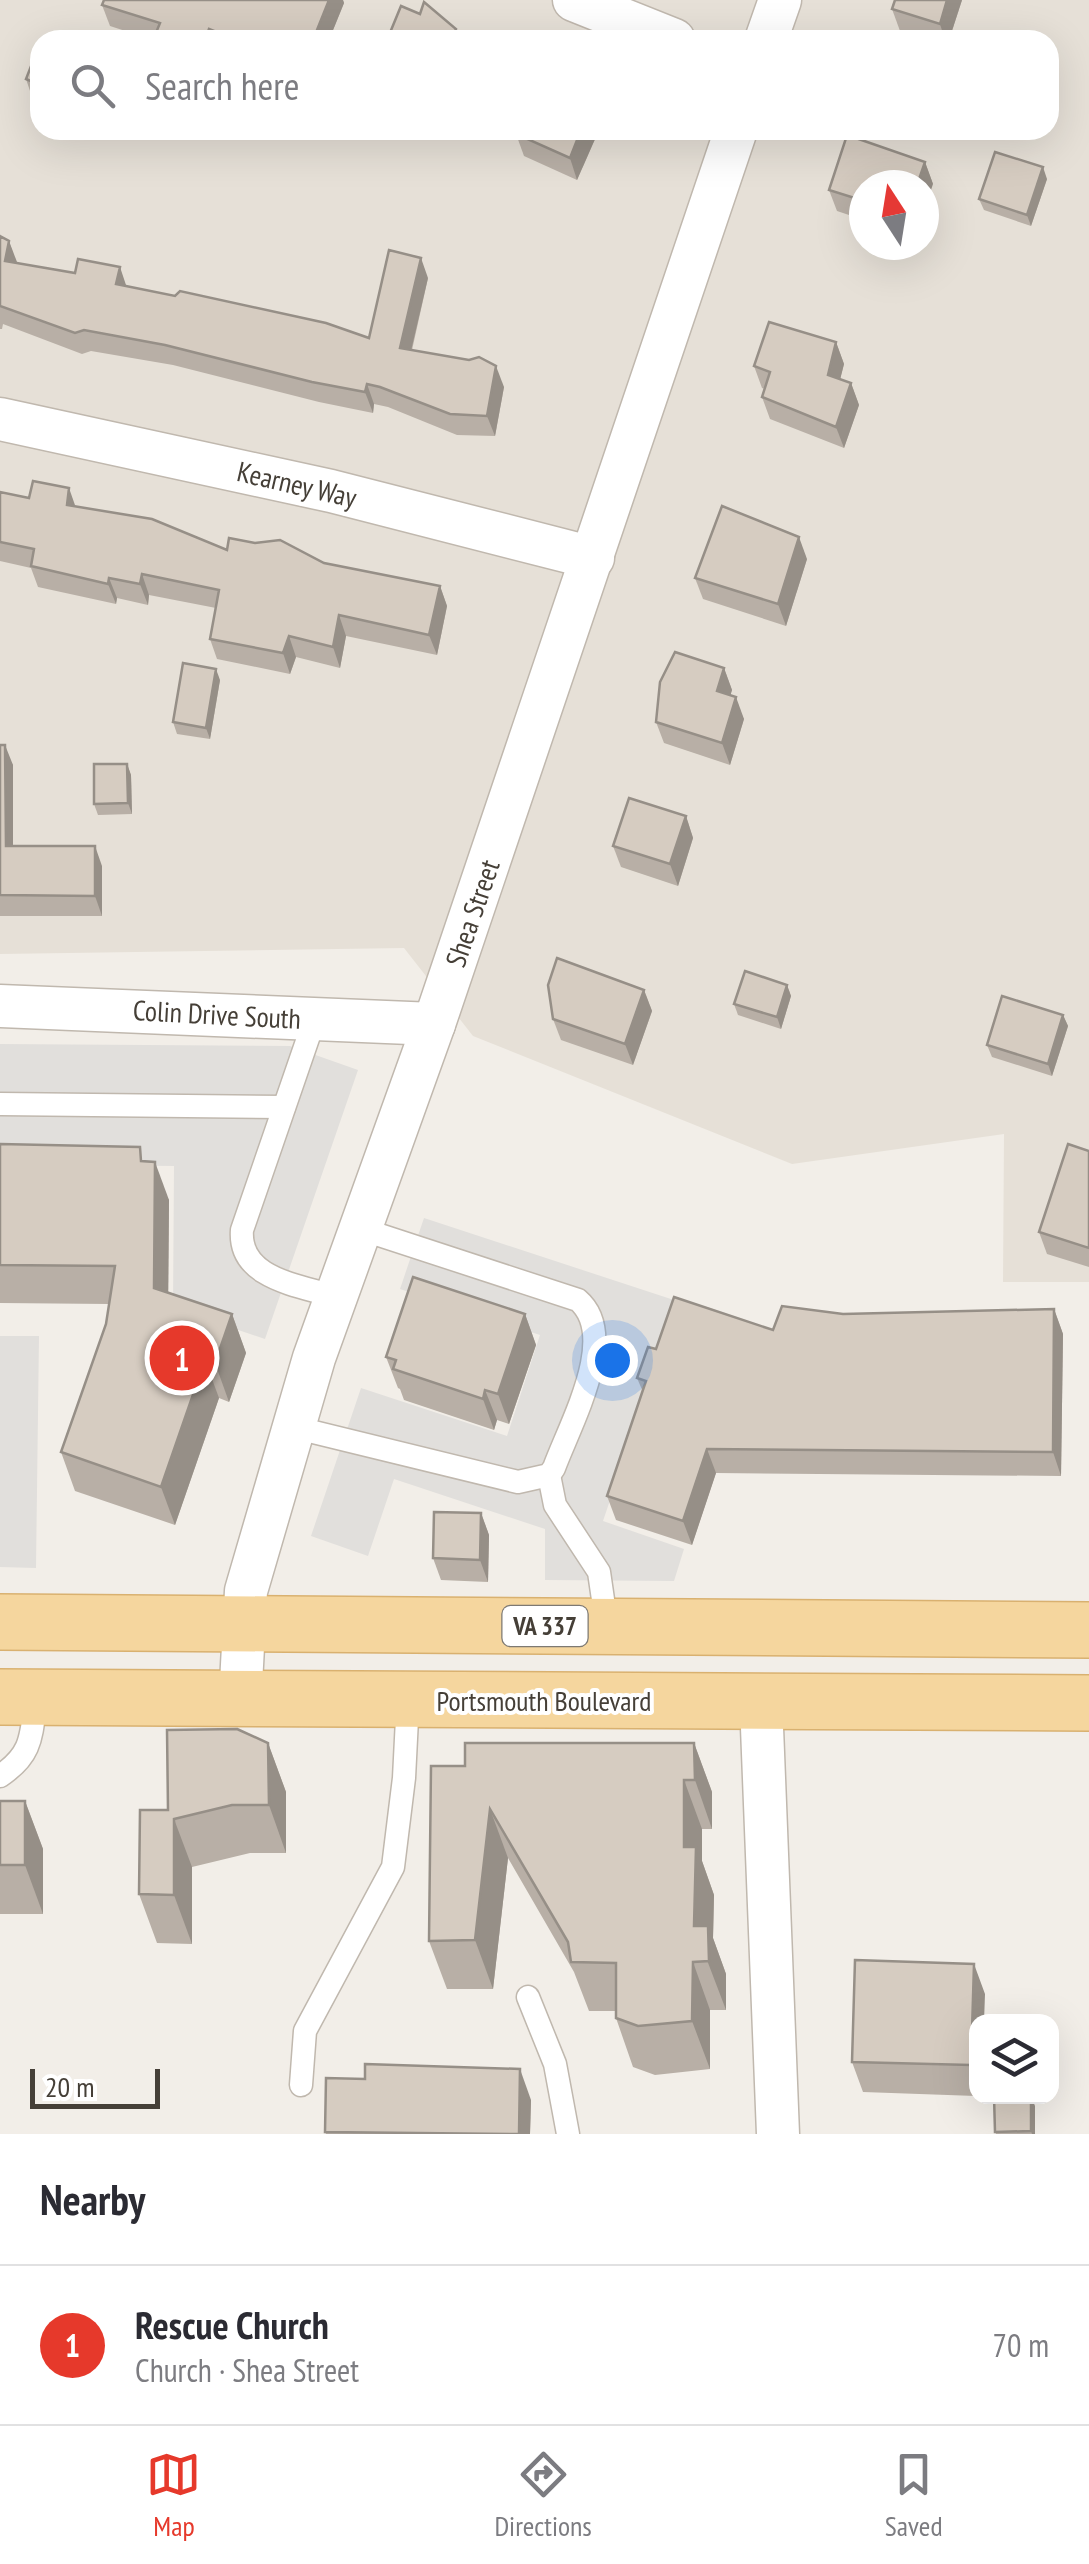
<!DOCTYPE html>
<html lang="en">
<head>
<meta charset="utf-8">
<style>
	body { margin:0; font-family:"PT Sans Narrow",sans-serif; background:#f2f2f3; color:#2b2b33 }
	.controls { position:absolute; right:30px; bottom:30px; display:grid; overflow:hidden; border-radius:20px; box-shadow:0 10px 40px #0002 }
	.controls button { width:90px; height:90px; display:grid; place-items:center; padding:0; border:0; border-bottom:2px solid #e1e1e2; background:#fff; color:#2b2b33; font:50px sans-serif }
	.compass { position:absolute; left:849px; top:170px; width:90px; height:90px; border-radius:50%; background:#fff; box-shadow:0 10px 40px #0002; rotate:348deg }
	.scale { position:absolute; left:30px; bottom:25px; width:130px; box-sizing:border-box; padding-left:10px; border:5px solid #453f37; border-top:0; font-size:28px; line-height:35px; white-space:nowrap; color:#453f37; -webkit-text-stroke:8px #fff; paint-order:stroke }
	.you { position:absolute; left:612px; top:1360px; width:35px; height:35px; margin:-25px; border:8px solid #fff; border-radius:50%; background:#1a73e8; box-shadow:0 0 0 15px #1a73e833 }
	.badge { display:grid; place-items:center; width:65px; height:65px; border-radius:50%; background:#e6392b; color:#fff; font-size:32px; font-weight:700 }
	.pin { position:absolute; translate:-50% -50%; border:5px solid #fff; box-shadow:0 2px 10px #0006 }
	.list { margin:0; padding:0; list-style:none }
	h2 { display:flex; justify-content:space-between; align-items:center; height:130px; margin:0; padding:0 40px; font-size:42px }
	h2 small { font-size:32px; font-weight:400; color:#7c7c81 }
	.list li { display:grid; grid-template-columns:65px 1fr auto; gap:30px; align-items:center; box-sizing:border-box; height:160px; padding:0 40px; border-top:2px solid #e1e1e2 }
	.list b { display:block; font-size:38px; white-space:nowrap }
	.list p { margin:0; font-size:32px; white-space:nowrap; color:#7c7c81 }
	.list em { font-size:32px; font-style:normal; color:#7c7c81 }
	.icon { flex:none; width:55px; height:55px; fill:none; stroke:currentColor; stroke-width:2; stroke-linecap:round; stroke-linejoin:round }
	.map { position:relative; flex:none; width:1089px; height:2134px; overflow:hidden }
	.search { position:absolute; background:#fff; box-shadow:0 10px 40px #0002; left:30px; right:30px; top:30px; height:110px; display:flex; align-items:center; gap:25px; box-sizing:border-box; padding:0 35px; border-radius:30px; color:#7c7c81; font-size:38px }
	.sheet { height:290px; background:#fff }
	nav { display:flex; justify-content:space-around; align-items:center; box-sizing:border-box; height:140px; border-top:2px solid #e1e1e2; background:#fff; font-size:28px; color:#7c7c81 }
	nav a { display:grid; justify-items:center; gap:5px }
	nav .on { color:#e6392b }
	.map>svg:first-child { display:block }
	.residential { fill:#e6e0d7; fill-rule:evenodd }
	.parking { fill:#e1dfdc }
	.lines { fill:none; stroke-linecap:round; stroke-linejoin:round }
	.service-casing { stroke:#c0b8ae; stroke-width:25 }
	.minor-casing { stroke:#c0b8ae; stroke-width:45 }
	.primary-casing { stroke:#d9b170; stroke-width:58 }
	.service { stroke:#fff; stroke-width:22 }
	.minor { stroke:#fff; stroke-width:42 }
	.primary { stroke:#f5d69e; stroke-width:55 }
	.wall { fill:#b8afa6 }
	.shaded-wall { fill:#968f87 }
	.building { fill:#d6ccc1; stroke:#968f87; stroke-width:2.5 }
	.labels { text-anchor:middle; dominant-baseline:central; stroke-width:8; stroke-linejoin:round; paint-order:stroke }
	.shield { fill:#fff; stroke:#7d7973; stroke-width:2.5 }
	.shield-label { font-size:25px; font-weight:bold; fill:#453f37 }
	.street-label { font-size:28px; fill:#453f37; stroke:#fff }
</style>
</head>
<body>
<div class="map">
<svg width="1089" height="2134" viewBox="0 0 1089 2134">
	<rect width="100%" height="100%" fill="#f2eee8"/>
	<path class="residential" d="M 0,0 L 1089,0 L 1089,1282 L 1003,1282 L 1004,1134 L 792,1164 L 473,1036 L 404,948 L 0,954 ZM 40,40 L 1049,40 L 1049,130 L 40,130 ZM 864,185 L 924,185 L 924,245 L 864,245 Z"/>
	<g class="parking">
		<path d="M 0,1044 L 290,1046 L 358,1070 L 265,1339 L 173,1308 L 174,1166 L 0,1164 Z"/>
		<path d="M 424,1218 L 677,1301 L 603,1521 L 684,1549 L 674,1581 L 545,1580 L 545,1529 L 394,1479 L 368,1556 L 311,1536 L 361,1388 L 507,1436 L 540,1335 L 400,1289 Z"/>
		<path d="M 0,1336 L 39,1336 L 36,1568 L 0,1567 Z"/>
	</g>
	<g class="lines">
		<defs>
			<g id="service">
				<path d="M 315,1018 L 242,1230 C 238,1279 299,1285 336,1297"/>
				<path d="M 0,1104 L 284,1107"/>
				<path d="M 293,1427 L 518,1482 L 549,1475 L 554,1468 C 570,1424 620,1336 578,1300 L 361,1229"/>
				<path d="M 549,1475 L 555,1505 L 599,1572 L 607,1627"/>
				<path d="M 0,1776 C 33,1754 31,1736 36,1698"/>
				<path d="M 528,1997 L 555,2064 L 568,2134"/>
				<path d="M 301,2085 L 305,2031 L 393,1867 L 404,1778 L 408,1699"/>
			</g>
			<g id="minor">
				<path d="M 574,0 L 674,40"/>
				<path d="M 766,40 L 780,0"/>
				<path d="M 0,419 L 331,491 L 593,558"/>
				<path d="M 0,1006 L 434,1024"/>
				<path d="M 240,1702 L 246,1591 L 314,1358 L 434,1024 L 736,130"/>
				<path d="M 761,1702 L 778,2134"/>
			</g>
			<g id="primary">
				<path d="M 0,1622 L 1089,1630"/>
				<path d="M 0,1697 L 1089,1703"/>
			</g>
		</defs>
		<use href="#service" class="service-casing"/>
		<use href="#minor" class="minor-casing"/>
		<use href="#primary" class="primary-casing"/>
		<use href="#service" class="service"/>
		<use href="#minor" class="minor"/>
		<use href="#primary" class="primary"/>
	</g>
	<g class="wall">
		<path d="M 104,0 L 343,0 L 344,3 L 329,40 L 153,40 L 110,26 L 102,5 Z"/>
		<path d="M 962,0 L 949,40 L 929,40 L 900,31 L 892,9 Z"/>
		<path d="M 40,43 L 40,94 L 30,91 L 26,79 Z"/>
		<path d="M 518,130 L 599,130 L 577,180 L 524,156 L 516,134 Z"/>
		<path d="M 925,162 L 933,184 L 864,185 L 864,220 L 837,211 L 829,190 Z"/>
		<path d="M 1047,179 L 1031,226 L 984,210 L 979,199 Z"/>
		<path d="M 0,236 L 9,241 L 16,263 L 369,338 L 428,278 L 412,350 L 504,387 L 495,436 L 457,435 L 388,407 L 374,404 L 373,413 L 319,402 L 173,365 L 91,351 L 82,354 L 3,324 L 2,329 L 0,329 Z"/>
		<path d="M 836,342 L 844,364 L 840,379 L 851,383 L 859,405 L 844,448 L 770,419 L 762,397 L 765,389 L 762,388 L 754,366 Z"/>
		<path d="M 0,492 L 76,507 L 227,550 L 324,563 L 440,586 L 447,606 L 437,655 L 346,636 L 340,668 L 296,657 L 290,674 L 217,659 L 210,639 L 216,608 L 149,595 L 148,605 L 117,598 L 116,604 L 38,587 L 31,568 L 0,561 Z"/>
		<path d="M 807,559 L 786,626 L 703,599 L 695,578 Z"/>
		<path d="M 724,668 L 732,690 L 730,696 L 744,719 L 730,765 L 664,743 L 656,722 Z"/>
		<path d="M 220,680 L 210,739 L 177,734 L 173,722 Z"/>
		<path d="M 0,745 L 13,765 L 13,846 L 102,866 L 102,916 L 0,916 Z"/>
		<path d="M 127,764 L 131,775 L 132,814 L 98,815 L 94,804 Z"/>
		<path d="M 686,816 L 693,838 L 678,886 L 621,867 L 613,846 Z"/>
		<path d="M 787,985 L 791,996 L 781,1029 L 738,1015 L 734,1004 Z"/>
		<path d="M 644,990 L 652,1011 L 633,1065 L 561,1040 L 553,1019 Z"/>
		<path d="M 1063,1015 L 1068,1026 L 1052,1076 L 992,1057 L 987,1045 Z"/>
		<path d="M 0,1144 L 146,1162 L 169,1200 L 168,1293 L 232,1314 L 246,1353 L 229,1402 L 219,1398 L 175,1525 L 75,1491 L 61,1452 L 106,1324 L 109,1304 L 0,1303 Z"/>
		<path d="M 1089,1151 L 1089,1267 L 1047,1254 L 1039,1232 Z"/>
		<path d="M 1054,1309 L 1063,1334 L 1061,1476 L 716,1473 L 692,1545 L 616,1520 L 607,1496 L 643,1392 L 637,1378 L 656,1349 L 773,1330 L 843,1314 Z"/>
		<path d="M 525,1314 L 536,1345 L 509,1424 L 497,1420 L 494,1430 L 404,1400 L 400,1389 L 398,1388 L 386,1357 Z"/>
		<path d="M 481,1513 L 489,1535 L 488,1582 L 441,1580 L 433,1558 Z"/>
		<path d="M 268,1743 L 286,1792 L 286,1853 L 250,1853 L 192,1867 L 192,1944 L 157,1943 L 139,1894 L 168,1810 Z"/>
		<path d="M 694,1743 L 712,1792 L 712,1829 L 702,1829 L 702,1861 L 714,1895 L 713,1938 L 726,1974 L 726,2010 L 710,2010 L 710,2069 L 655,2075 L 633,2067 L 616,2018 L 616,2011 L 589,2011 L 574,1972 L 508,1858 L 493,1989 L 447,1989 L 429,1941 L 465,1766 Z"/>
		<path d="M 0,1801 L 25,1801 L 43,1849 L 43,1914 L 0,1914 Z"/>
		<path d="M 985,1994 L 976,2022 L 976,2096 L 863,2092 L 852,2062 Z"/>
		<path d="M 365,2079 L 531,2100 L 530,2134 L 326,2134 L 325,2132 Z"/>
		<path d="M 1035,2106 L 1035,2134 L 996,2134 L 995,2132 Z"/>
	</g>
	<g class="shaded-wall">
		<path d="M 329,0 L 343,0 L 344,3 L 329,40 L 313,40 Z"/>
		<path d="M 947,0 L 962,0 L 949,40 L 945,40 L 940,24 Z"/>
		<path d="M 209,29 L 213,40 L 205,40 Z"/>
		<path d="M 456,29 L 460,40 L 451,40 Z"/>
		<path d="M 581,130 L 599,130 L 577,180 L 570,158 Z"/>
		<path d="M 925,162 L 933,184 L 924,211 L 924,185 L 917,185 Z"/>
		<path d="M 1043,167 L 1047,179 L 1031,226 L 1027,215 Z"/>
		<path d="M 9,241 L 17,262 L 12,282 L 5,261 Z"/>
		<path d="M 421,258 L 428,278 L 407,368 L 400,348 Z"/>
		<path d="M 120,267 L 127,288 L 116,284 Z"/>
		<path d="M 836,342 L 844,364 L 836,396 L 828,375 Z"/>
		<path d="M 496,366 L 504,387 L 495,436 L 487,416 Z"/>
		<path d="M 851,383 L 859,405 L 844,448 L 836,427 Z"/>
		<path d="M 367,384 L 374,404 L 373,413 L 365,392 Z"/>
		<path d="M 69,488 L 76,508 L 67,505 Z"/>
		<path d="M 799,537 L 807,559 L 786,626 L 778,604 Z"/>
		<path d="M 142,574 L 149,595 L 148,605 L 140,584 Z"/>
		<path d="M 109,578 L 117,598 L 116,604 L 108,584 Z"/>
		<path d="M 440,586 L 447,606 L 437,655 L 429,635 Z"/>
		<path d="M 339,615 L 346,636 L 340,668 L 333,647 Z"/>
		<path d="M 289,636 L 296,657 L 290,674 L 283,653 Z"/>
		<path d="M 724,668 L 732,690 L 725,713 L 717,691 Z"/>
		<path d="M 216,669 L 220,680 L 210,739 L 206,728 Z"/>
		<path d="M 736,697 L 744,719 L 730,765 L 722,743 Z"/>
		<path d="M 5,745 L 13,765 L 13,866 L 6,846 Z"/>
		<path d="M 127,764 L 131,775 L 132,814 L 128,803 Z"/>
		<path d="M 686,816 L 693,838 L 678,886 L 670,864 Z"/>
		<path d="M 95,846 L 102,866 L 102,916 L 95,896 Z"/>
		<path d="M 787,985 L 791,996 L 781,1029 L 777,1017 Z"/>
		<path d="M 644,990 L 652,1011 L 633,1065 L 625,1044 Z"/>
		<path d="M 1063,1015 L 1068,1026 L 1052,1076 L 1048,1064 Z"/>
		<path d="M 155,1162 L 169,1200 L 168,1326 L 154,1288 Z"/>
		<path d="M 1054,1309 L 1063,1334 L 1061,1476 L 1053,1452 Z"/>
		<path d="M 232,1314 L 246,1353 L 229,1402 L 215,1363 Z"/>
		<path d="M 525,1314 L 536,1345 L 509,1424 L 498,1394 Z"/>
		<path d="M 205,1360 L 219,1398 L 175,1525 L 161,1487 Z"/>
		<path d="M 485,1390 L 497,1420 L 494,1430 L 483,1399 Z"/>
		<path d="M 707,1449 L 716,1473 L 692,1545 L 683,1521 Z"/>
		<path d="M 481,1513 L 489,1535 L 488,1582 L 480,1560 Z"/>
		<path d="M 268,1743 L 286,1792 L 286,1853 L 269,1805 Z"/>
		<path d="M 694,1743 L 712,1792 L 712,1829 L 695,1780 Z"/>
		<path d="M 684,1780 L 702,1829 L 702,1861 L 714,1895 L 713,1938 L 726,1974 L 726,2010 L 694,1926 L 684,1847 Z"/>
		<path d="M 25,1801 L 43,1849 L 43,1914 L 25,1865 Z"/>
		<path d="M 490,1809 L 508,1858 L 493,1989 L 475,1940 Z"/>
		<path d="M 174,1819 L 192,1867 L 192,1944 L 174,1895 Z"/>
		<path d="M 693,1962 L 710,2010 L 710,2069 L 692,2021 Z"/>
		<path d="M 974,1964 L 985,1994 L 984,2022 L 976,2022 L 976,2081 L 971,2065 Z"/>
		<path d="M 520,2069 L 531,2100 L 530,2134 L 519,2134 Z"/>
		<path d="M 1031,2096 L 1035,2106 L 1035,2134 L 1032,2134 L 1031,2131 Z"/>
	</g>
	<g class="building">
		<path d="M 104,0 L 329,0 L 313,40 L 236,40 L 209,29 L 205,40 L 153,40 L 160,23 L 102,5 Z"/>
		<path d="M 895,0 L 947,0 L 940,24 L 892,9 Z"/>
		<path d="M 424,2 L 456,29 L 451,40 L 387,40 L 401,6 L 420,14 Z"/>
		<path d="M 40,43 L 40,85 L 26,79 Z"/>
		<path d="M 518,130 L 581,130 L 570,158 L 516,134 Z"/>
		<path d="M 847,135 L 925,162 L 917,185 L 864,185 L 864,201 L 829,190 Z"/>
		<path d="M 995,152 L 1043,167 L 1027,215 L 979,199 Z"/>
		<path d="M 0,236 L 9,241 L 5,261 L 75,273 L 78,259 L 120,267 L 116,284 L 175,296 L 180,291 L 326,323 L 369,338 L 389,250 L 421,258 L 400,348 L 469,360 L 479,357 L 496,366 L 487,416 L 450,414 L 380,387 L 367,384 L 365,392 L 312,382 L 165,345 L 84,330 L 75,333 L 0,306 Z"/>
		<path d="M 769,322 L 836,342 L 828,375 L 851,383 L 836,427 L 762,397 L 770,372 L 754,366 Z"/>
		<path d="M 33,481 L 69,488 L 67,505 L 152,519 L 227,550 L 229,538 L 255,543 L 280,540 L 324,563 L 440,586 L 429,635 L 339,615 L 333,647 L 289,636 L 283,653 L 210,639 L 219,590 L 142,574 L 140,584 L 109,578 L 108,584 L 31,566 L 34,549 L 0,542 L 0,492 L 29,498 Z"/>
		<path d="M 722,506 L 799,537 L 778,604 L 695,578 Z"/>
		<path d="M 675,652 L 724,668 L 717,691 L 736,697 L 722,743 L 656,722 L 660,682 Z"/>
		<path d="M 183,663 L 216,669 L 206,728 L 173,722 Z"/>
		<path d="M 0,745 L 5,745 L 6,846 L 95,846 L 95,896 L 0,895 Z"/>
		<path d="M 94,764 L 127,764 L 128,803 L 94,804 Z"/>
		<path d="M 629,798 L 686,816 L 670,864 L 613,846 Z"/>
		<path d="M 557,958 L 644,990 L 625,1044 L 553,1019 L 548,985 Z"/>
		<path d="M 745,971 L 787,985 L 777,1017 L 734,1004 Z"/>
		<path d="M 1002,996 L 1063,1015 L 1048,1064 L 987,1045 Z"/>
		<path d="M 0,1144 L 140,1147 L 141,1161 L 155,1162 L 154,1288 L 232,1314 L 215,1363 L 205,1360 L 161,1487 L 61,1452 L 106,1324 L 115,1266 L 0,1265 Z"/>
		<path d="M 1068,1144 L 1089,1151 L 1089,1248 L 1039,1232 Z"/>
		<path d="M 413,1277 L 525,1314 L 498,1394 L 485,1390 L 483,1399 L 393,1369 L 396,1360 L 386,1357 Z"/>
		<path d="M 674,1297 L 773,1330 L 782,1306 L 843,1314 L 1054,1309 L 1053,1452 L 707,1449 L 683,1521 L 607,1496 L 646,1381 L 637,1378 L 648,1347 L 656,1349 Z"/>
		<path d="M 434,1512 L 481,1513 L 480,1560 L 433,1558 Z"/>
		<path d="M 237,1729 L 268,1743 L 269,1805 L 232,1805 L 174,1819 L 174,1895 L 139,1894 L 140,1810 L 168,1810 L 167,1730 Z"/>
		<path d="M 465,1743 L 694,1743 L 695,1780 L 684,1780 L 684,1847 L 696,1847 L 694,1926 L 708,1926 L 709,1961 L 693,1962 L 692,2021 L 638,2026 L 616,2018 L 616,1963 L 571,1962 L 568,1942 L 490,1809 L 475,1940 L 429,1941 L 431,1766 L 465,1766 Z"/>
		<rect x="0" y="1801" width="25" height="64"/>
		<path d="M 855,1960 L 974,1964 L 971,2065 L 852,2062 Z"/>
		<path d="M 365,2064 L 520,2069 L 519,2134 L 325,2132 L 326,2078 L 365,2079 Z"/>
		<path d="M 994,2096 L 1031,2096 L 1031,2131 L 995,2132 Z"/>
	</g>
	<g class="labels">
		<rect class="shield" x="502.5" y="1606" width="85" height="40" rx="8"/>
		<g class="shield-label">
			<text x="545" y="1626">VA 337</text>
		</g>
		<g class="street-label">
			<text transform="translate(297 484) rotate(13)">Kearney Way</text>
			<text transform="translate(472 913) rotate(-71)">Shea Street</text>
			<text transform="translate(217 1014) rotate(3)">Colin Drive South</text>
			<text x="544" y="1700">Portsmouth Boulevard</text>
		</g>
	</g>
</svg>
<div class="controls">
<button><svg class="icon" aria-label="layers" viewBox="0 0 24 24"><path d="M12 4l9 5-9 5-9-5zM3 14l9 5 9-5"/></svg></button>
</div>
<svg class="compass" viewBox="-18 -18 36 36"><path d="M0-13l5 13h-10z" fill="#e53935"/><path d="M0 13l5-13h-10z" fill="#7c7c81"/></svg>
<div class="scale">20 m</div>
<div class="you"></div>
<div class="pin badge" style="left:182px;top:1358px">1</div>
<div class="search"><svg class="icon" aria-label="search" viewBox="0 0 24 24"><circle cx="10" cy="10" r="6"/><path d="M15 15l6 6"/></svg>Search here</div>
</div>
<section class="sheet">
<h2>Nearby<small></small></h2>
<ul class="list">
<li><span class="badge">1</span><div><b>Rescue Church</b><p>Church · Shea Street</p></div><em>70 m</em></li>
</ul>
</section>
<nav>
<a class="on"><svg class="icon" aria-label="map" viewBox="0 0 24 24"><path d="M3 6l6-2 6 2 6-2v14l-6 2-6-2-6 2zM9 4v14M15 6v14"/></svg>Map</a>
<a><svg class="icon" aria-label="directions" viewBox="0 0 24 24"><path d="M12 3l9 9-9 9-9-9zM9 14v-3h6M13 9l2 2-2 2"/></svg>Directions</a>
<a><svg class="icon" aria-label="saved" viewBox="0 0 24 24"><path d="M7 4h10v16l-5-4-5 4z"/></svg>Saved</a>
</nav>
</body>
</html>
